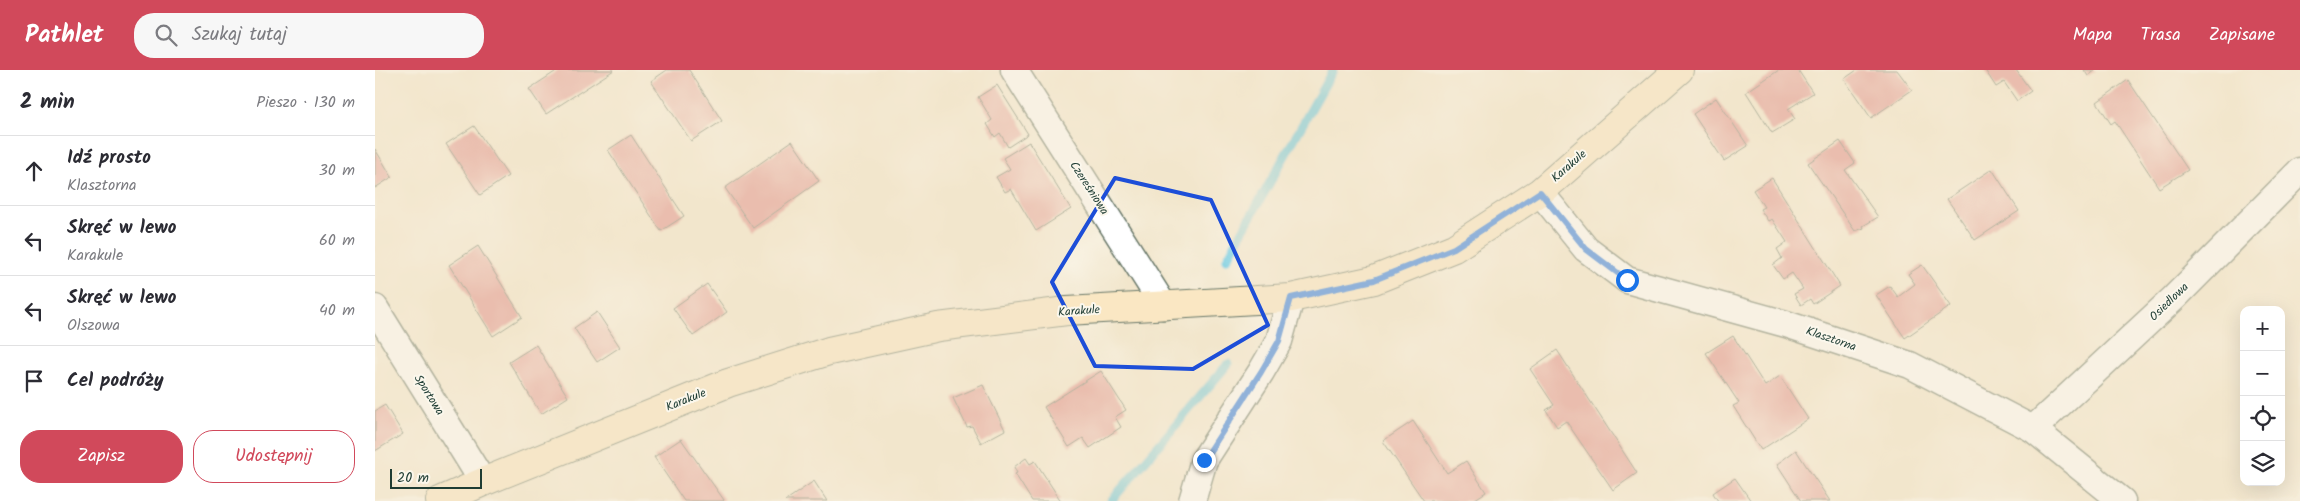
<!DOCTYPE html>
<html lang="pl">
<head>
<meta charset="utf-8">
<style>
	body { margin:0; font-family:Kalam,sans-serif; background:#f7f7f7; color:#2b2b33 }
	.controls { position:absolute; right:15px; bottom:15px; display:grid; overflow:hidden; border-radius:10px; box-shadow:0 5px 20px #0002 }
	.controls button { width:45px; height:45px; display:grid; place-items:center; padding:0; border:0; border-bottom:1px solid #e1e1e2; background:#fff; color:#2b2b33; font:25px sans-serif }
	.scale { position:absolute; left:15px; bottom:12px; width:92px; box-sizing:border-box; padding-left:5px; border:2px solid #1f3d34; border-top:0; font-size:14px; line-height:18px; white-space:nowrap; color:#1f3d34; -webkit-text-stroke:4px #fbf7ec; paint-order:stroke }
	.stop { position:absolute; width:15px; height:15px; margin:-11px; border:4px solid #1a73e8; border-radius:50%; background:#fff }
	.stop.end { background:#1a73e8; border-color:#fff; box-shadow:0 1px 5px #0008 }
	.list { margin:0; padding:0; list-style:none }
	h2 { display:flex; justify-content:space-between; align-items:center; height:65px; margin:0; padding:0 20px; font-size:21px }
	h2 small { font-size:16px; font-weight:400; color:#7c7c81 }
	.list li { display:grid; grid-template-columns:32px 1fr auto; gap:15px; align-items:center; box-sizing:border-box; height:70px; padding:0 20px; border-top:1px solid #e1e1e2 }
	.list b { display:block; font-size:19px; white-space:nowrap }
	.list p { margin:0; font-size:16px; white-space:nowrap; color:#7c7c81 }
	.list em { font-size:16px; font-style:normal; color:#7c7c81 }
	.actions { display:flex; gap:10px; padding:15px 20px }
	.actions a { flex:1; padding:11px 0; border:1px solid #d1495b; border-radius:20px; text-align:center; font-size:18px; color:#d1495b }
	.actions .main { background:#d1495b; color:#fff }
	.icon { flex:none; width:28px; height:28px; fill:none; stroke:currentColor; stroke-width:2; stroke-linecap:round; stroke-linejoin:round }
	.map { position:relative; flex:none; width:1925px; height:431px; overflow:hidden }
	header { display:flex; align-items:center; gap:30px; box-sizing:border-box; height:70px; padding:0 25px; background:#d1495b; color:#fff }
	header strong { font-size:24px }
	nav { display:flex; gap:28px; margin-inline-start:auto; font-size:18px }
	.search { width:350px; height:45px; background:#f7f7f7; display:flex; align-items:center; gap:12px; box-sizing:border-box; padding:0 18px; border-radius:20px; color:#7c7c81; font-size:19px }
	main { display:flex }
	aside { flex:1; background:#fff }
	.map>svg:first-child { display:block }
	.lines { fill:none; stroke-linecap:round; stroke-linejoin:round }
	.stream { stroke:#61c6df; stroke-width:9 }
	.building { fill:#e08d8a }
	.street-casing { stroke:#697869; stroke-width:29 }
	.secondary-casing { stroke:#697869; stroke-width:30 }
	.street { stroke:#fff; stroke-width:26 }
	.secondary { stroke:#fae7c3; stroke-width:28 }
	.route { stroke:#1a73e8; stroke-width:6 }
	.marked { fill:none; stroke:#1d4ed8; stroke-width:4; stroke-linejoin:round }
	.labels { text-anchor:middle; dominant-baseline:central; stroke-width:4; stroke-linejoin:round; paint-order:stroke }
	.street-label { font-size:12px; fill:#1f3d34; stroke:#fbf7ec }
</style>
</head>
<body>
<header>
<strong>Pathlet</strong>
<div class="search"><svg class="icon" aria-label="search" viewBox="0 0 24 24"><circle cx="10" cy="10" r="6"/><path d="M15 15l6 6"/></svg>Szukaj tutaj</div>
<nav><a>Mapa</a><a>Trasa</a><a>Zapisane</a></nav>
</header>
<main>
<aside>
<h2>2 min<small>Pieszo · 130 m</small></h2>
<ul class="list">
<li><svg class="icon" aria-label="ahead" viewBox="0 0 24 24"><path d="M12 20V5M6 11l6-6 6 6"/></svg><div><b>Idź prosto</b><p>Klasztorna</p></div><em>30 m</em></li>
<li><svg class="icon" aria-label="left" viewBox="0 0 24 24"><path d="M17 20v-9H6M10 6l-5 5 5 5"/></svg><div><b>Skręć w lewo</b><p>Karakule</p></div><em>60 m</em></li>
<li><svg class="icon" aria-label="left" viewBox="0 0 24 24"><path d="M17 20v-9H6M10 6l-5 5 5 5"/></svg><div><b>Skręć w lewo</b><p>Olszowa</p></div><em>40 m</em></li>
<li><svg class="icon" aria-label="arrive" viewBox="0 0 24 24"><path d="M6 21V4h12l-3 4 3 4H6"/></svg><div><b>Cel podróży</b></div></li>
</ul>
<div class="actions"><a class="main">Zapisz</a><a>Udostępnij</a></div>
</aside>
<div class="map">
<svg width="1925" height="431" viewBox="0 0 1925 431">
	<rect width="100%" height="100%" fill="#fbf7ec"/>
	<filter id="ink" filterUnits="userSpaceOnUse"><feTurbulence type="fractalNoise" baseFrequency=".02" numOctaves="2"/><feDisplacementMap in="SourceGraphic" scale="10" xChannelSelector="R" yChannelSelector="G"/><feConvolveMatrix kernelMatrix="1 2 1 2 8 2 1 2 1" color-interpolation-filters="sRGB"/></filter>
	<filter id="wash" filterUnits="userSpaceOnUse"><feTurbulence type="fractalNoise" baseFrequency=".0096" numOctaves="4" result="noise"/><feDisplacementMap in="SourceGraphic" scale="20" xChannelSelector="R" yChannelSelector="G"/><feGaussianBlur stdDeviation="1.12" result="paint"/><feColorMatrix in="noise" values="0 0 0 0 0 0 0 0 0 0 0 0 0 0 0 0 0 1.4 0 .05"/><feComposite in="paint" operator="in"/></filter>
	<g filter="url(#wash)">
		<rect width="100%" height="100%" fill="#f2e6cc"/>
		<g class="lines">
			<g class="stream">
				<path d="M 852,189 L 958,0"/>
				<path d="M 736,431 L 853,294"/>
			</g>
		</g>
		<g id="blocks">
			<g class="building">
				<path d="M 183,0 L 239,0 L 171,44 L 154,19 Z"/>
				<path d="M 292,0 L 314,0 L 347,51 L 316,71 L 276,11 Z"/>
				<path d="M 1404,0 L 1423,0 L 1438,23 L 1413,39 L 1420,49 L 1397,63 L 1371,22 Z"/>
				<path d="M 1482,0 L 1522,0 L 1537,20 L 1496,48 L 1469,9 Z"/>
				<path d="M 1610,0 L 1641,0 L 1656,21 L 1642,31 L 1629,12 L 1621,17 Z"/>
				<path d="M 1709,0 L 1721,0 L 1713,6 Z"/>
				<path d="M 1753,10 L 1813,100 L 1784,118 L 1740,51 L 1736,54 L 1722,32 Z"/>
				<path d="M 622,15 L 653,64 L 633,77 L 625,63 L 620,67 L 612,54 L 617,50 L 603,27 Z"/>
				<path d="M 1341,28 L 1373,76 L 1349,91 L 1318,44 Z"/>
				<path d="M 99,56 L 133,106 L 105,125 L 71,74 Z"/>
				<path d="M 256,65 L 309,146 L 286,161 L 233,80 Z"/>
				<path d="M 417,71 L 444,111 L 378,158 L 350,118 Z"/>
				<path d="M 1465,71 L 1480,93 L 1470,100 L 1503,147 L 1488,156 L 1489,158 L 1480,161 L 1433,93 Z"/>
				<path d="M 654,72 L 696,139 L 661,161 L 636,119 L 630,122 L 621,107 L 635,99 L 628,88 Z"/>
				<path d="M 0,79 L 17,107 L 0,118 Z"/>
				<path d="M 1617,99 L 1644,141 L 1600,170 L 1572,129 Z"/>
				<path d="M 1397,108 L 1465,216 L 1438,234 L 1435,229 L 1426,235 L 1419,224 L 1428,219 L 1417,203 L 1408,209 L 1398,195 L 1407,188 L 1402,179 L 1412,172 L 1397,149 L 1393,151 L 1385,139 L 1389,137 L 1378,120 Z"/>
				<path d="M 103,176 L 147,247 L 118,266 L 74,195 Z"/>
				<path d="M 1547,195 L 1576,236 L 1530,268 L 1501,225 L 1515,216 L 1523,227 L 1540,214 L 1533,204 Z"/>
				<path d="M 332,214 L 352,242 L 318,266 L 298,238 Z"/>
				<path d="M 222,242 L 245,277 L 222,292 L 199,258 Z"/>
				<path d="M 1358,266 L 1390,316 L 1405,306 L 1433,349 L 1386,380 L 1358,336 L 1364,333 L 1331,283 Z"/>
				<path d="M 161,275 L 193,327 L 166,344 L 134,292 Z"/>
				<path d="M 1182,280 L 1262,403 L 1238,420 L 1191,351 L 1182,357 L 1171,340 L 1179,335 L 1155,299 Z"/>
				<path d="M 726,301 L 751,340 L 740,347 L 746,357 L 715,378 L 708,368 L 694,377 L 669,337 Z"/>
				<path d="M 608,315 L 630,360 L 606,373 L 597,356 L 592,357 L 578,328 Z"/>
				<path d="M 10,335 L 28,364 L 0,381 L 0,341 Z"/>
				<path d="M 1038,351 L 1072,403 L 1091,391 L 1111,422 L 1097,431 L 1049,431 L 1008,371 Z"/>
				<path d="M 306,369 L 349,430 L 348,431 L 309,431 L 279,387 Z"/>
				<path d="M 1421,380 L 1430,394 L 1455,431 L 1426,431 L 1402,394 Z"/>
				<path d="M 651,388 L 655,394 L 660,391 L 686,431 L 657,431 L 640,404 L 642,403 L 639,397 Z"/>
				<path d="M 1360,408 L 1376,431 L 1343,431 L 1338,423 Z"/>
				<path d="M 439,411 L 452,431 L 410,431 Z"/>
			</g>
		</g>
	</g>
	<g filter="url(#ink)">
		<use href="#blocks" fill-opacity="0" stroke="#697869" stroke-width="1"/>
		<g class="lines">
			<defs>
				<g id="street">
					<path d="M 639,0 L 789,236"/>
					<path d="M 1165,122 L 1211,179 L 1252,210 L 1411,254 L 1535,295 L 1658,359 L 1747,431"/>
					<path d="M 0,238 L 108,412"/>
					<path d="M 1658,359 L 1799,228 L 1925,101"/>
					<path d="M 817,431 L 829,390 L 886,302 L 904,271 L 916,228"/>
				</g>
				<path id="secondary" d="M 65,431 L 108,412 L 353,313 L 454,281 L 563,257 L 692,241 L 916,228 L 999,210 L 1079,178 L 1165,122 L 1304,0"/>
			</defs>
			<use href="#street" class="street-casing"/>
			<use href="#secondary" class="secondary-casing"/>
			<use href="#street" class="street"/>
			<use href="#secondary" class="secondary"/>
		</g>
	</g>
	<g class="lines" filter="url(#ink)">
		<path class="route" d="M 829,390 L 886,302 L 904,271 L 916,228 L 999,210 L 1079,178 L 1165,122 L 1211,179 L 1252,210"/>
	</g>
	<path d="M0 0H1925V431H0ZM 740,108 L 836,130 L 893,255 L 818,299 L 720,296 L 677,212 Z" fill="#f2e6cc" fill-opacity=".55" fill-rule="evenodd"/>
	<path class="marked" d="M 740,108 L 836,130 L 893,255 L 818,299 L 720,296 L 677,212 Z"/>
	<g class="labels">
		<g class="street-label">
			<text transform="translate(1194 96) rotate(-41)">Karakule</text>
			<text transform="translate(714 118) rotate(57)">Czereśniowa</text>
			<text transform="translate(1794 232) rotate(-44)">Osiedlowa</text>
			<text transform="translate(704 241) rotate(-4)">Karakule</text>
			<text transform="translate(1456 269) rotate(19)">Klasztorna</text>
			<text transform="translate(54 325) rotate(58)">Sportowa</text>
			<text transform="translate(311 330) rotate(-22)">Karakule</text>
		</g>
	</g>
</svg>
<div class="controls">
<button>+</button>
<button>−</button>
<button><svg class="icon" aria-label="locate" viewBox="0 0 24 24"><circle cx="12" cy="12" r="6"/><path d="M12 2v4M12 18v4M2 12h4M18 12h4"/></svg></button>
<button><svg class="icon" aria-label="layers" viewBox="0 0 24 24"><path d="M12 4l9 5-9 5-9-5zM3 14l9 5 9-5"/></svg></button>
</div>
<div class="scale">20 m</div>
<div class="stop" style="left:1252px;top:210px"></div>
<div class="stop end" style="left:829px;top:390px"></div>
</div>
</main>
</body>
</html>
